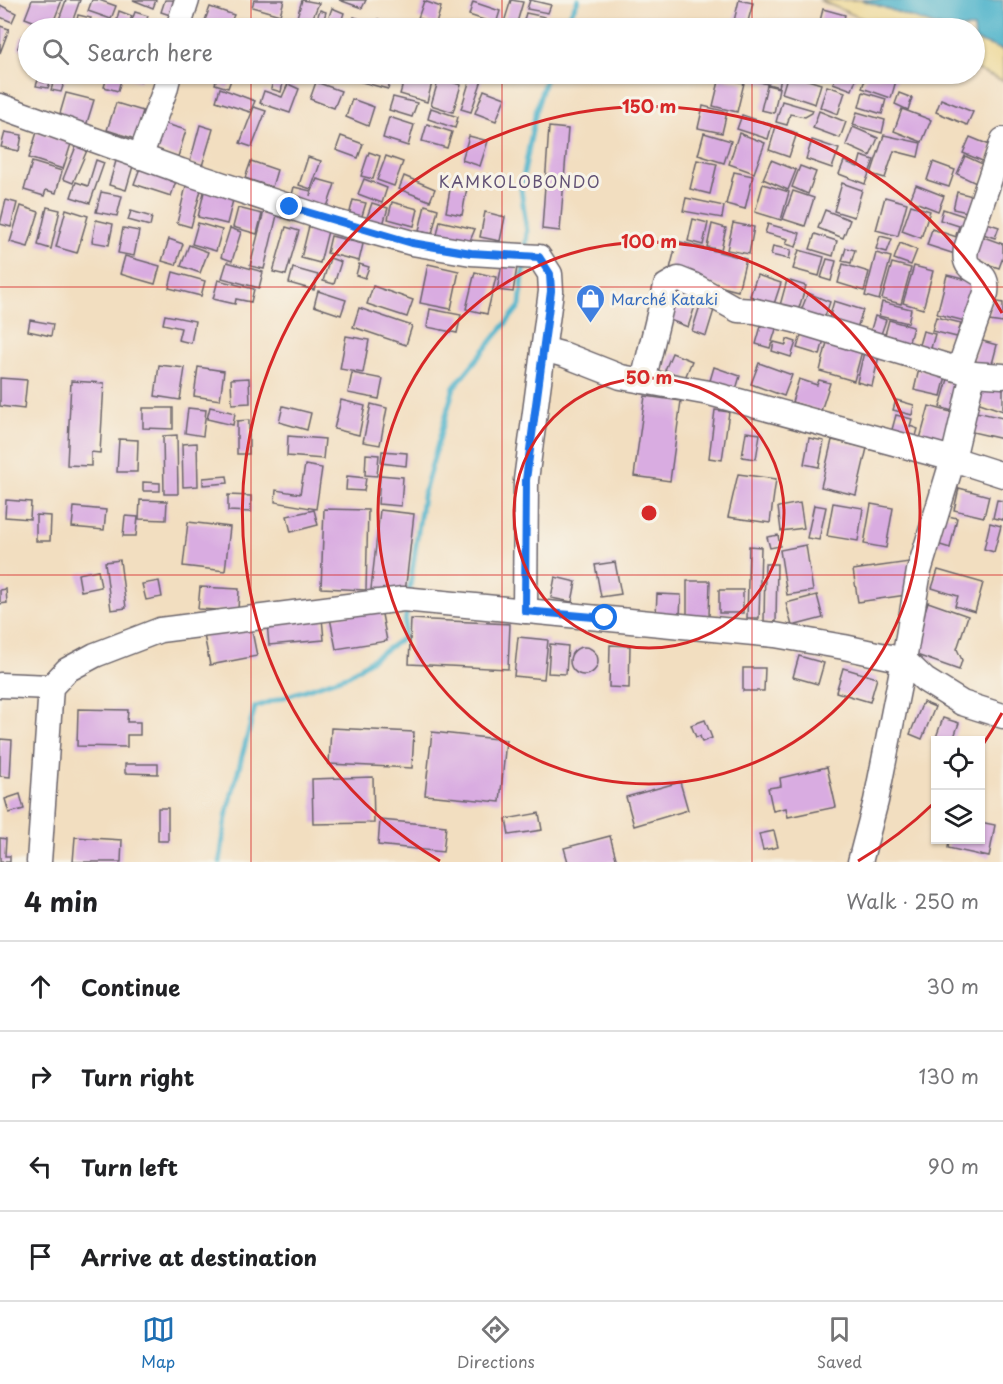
<!DOCTYPE html>
<html lang="en">
<head>
<meta charset="utf-8">
<style>
	body { margin:0; font-family:"Playpen Sans",sans-serif; background:#f2f2f2; color:#202124 }
	.controls { position:absolute; right:18px; bottom:18px; display:grid; overflow:hidden; border-radius:0px; box-shadow:0 2px 4px #0004 }
	.controls button { width:54px; height:54px; display:grid; place-items:center; padding:0; border:0; border-bottom:2px solid #e0e0e0; background:#fff; color:#202124; font:30px sans-serif }
	.stop { position:absolute; width:18px; height:18px; margin:-14px; border:4px solid #1a73e8; border-radius:50%; background:#fff }
	.stop.end { background:#1a73e8; border-color:#fff; box-shadow:0 2px 6px #0008 }
	.list { margin:0; padding:0; list-style:none }
	h2 { display:flex; justify-content:space-between; align-items:center; height:78px; margin:0; padding:0 24px; font-size:26px }
	h2 small { font-size:20px; font-weight:400; color:#757577 }
	.list li { display:grid; grid-template-columns:39px 1fr auto; gap:18px; align-items:center; box-sizing:border-box; height:90px; padding:0 24px; border-top:2px solid #e0e0e0 }
	.list b { display:block; font-size:22px; white-space:nowrap }
	.list em { font-size:20px; font-style:normal; color:#757577 }
	.icon { flex:none; width:33px; height:33px; fill:none; stroke:currentColor; stroke-width:2; stroke-linecap:round; stroke-linejoin:round }
	.map { position:relative; flex:none; width:1003px; height:862px; overflow:hidden }
	.search { position:absolute; background:#fff; box-shadow:0 2px 4px #0004; left:18px; right:18px; top:18px; height:66px; display:flex; align-items:center; gap:15px; box-sizing:border-box; padding:0 21px; border-radius:33px; color:#757577; font-size:22px }
	.sheet { height:438px; background:#fff }
	nav { display:flex; justify-content:space-around; align-items:center; box-sizing:border-box; height:84px; border-top:2px solid #e0e0e0; background:#fff; font-size:16px; color:#757577 }
	nav a { display:grid; justify-items:center; gap:3px }
	nav .on { color:#1f6fb2 }
	.map>svg:first-child { display:block }
	.sand { fill:#eeda9e; stroke:#887e6c; stroke-width:1.5 }
	.water { fill:#4cb2ca; stroke:#376a82; stroke-width:1.5 }
	.lines { fill:none; stroke-linecap:round; stroke-linejoin:round }
	.stream { stroke:#4cb2ca; stroke-width:5 }
	.building { fill:#d9ace1 }
	.minor-casing { stroke:#6b646a; stroke-width:27 }
	.minor { stroke:#fff; stroke-width:24 }
	.route { stroke:#1a73e8; stroke-width:8 }
	.grid { fill:none; stroke:#d62828; stroke-width:1.5; stroke-opacity:0.55 }
	.ring { fill:none; stroke:#d62828; stroke-width:3 }
	.labels { text-anchor:middle; dominant-baseline:central; stroke-width:6; stroke-linejoin:round; paint-order:stroke }
	.shop-label { font-size:15px; fill:#366cbe; stroke:#f7f3e8; text-anchor:start }
	.neighbourhood-label { font-size:16px; letter-spacing:1.5px; fill:#625275; stroke:#f7f3e8 }
	.centre { fill:#d62828; stroke:#f7f3e8; stroke-width:3 }
	.ring-label { font-size:18px; text-anchor:middle; font-weight:bold; fill:#d62828; stroke:#f7f3e8; stroke-width:6; stroke-linejoin:round; paint-order:stroke }
</style>
</head>
<body>
<div class="map">
<svg width="1003" height="862" viewBox="0 0 1003 862">
	<rect width="100%" height="100%" fill="#f7f3e8"/>
	<filter id="ink" filterUnits="userSpaceOnUse"><feTurbulence type="fractalNoise" baseFrequency=".0167" numOctaves="2"/><feDisplacementMap in="SourceGraphic" scale="12" xChannelSelector="R" yChannelSelector="G"/><feConvolveMatrix kernelMatrix="1 2 1 2 8 2 1 2 1" color-interpolation-filters="sRGB"/></filter>
	<filter id="wash" filterUnits="userSpaceOnUse"><feTurbulence type="fractalNoise" baseFrequency=".008" numOctaves="4" result="noise"/><feDisplacementMap in="SourceGraphic" scale="24" xChannelSelector="R" yChannelSelector="G"/><feGaussianBlur stdDeviation="1.35" result="paint"/><feColorMatrix in="noise" values="0 0 0 0 0 0 0 0 0 0 0 0 0 0 0 0 0 1.4 0 .05"/><feComposite in="paint" operator="in"/></filter>
	<g filter="url(#wash)">
		<rect width="100%" height="100%" fill="#f2dec0"/>
		<g class="sand">
			<path d="M 819,0 L 862,0 L 943,28 L 884,28 Z"/>
			<path d="M 975,40 L 1003,50 L 1003,81 L 975,69 Z"/>
		</g>
		<path class="water" d="M 862,0 L 1003,0 L 1003,50 L 975,40 L 974,28 L 943,28 Z"/>
		<g class="lines">
			<g class="stream">
				<path d="M 563,28 L 578,0"/>
				<path d="M 525,251 L 527,232 L 521,189 L 536,110 L 547,74"/>
				<path d="M 409,594 L 423,496 L 454,387 L 520,306 L 524,264"/>
				<path d="M 220,862 L 226,817 L 255,707 L 349,675 L 403,638 L 407,607"/>
			</g>
		</g>
		<g id="blocks">
			<g class="building">
				<path d="M 32,0 L 62,0 L 51,28 L 25,18 Z"/>
				<path d="M 66,0 L 80,0 L 70,28 L 56,28 Z"/>
				<path d="M 92,0 L 99,0 L 116,6 L 111,19 L 88,11 Z"/>
				<path d="M 133,0 L 156,0 L 153,8 Z"/>
				<path d="M 165,0 L 182,0 L 176,17 L 161,12 Z"/>
				<path d="M 254,0 L 284,0 L 280,15 L 252,7 Z"/>
				<path d="M 302,0 L 319,3 L 311,22 L 297,17 Z"/>
				<path d="M 339,0 L 366,0 L 362,8 Z"/>
				<path d="M 511,0 L 523,2 L 516,26 L 504,22 Z"/>
				<path d="M 530,0 L 551,5 L 548,13 L 527,9 Z"/>
				<path d="M 739,0 L 753,3 L 747,25 L 734,21 Z"/>
				<path d="M 424,1 L 441,7 L 436,24 L 418,18 Z"/>
				<path d="M 473,2 L 500,11 L 496,24 L 469,15 Z"/>
				<path d="M 0,5 L 16,13 L 12,22 L 0,17 Z"/>
				<path d="M 210,7 L 234,15 L 228,28 L 217,28 L 204,23 Z"/>
				<path d="M 332,8 L 344,13 L 339,28 L 325,28 Z"/>
				<path d="M 823,9 L 845,15 L 842,27 L 820,21 Z"/>
				<path d="M 320,10 L 326,12 L 322,26 L 315,24 Z"/>
				<path d="M 119,11 L 132,16 L 127,28 L 96,28 L 98,22 L 115,27 Z"/>
				<path d="M 135,12 L 148,16 L 144,28 L 129,28 Z"/>
				<path d="M 526,13 L 545,17 L 543,28 L 522,27 Z"/>
				<path d="M 78,15 L 91,18 L 87,28 L 75,28 Z"/>
				<path d="M 354,17 L 368,22 L 366,28 L 350,28 Z"/>
				<path d="M 253,19 L 284,28 L 250,28 Z"/>
				<path d="M 378,19 L 403,28 L 376,27 Z"/>
				<path d="M 780,22 L 800,28 L 801,24 L 812,28 L 779,28 Z"/>
				<path d="M 0,26 L 9,29 L 0,53 Z"/>
				<path d="M 22,36 L 28,38 L 28,52 L 18,48 Z"/>
				<path d="M 40,74 L 53,74 L 48,88 L 36,86 Z"/>
				<path d="M 56,74 L 67,74 L 61,92 L 51,90 Z"/>
				<path d="M 108,74 L 143,74 L 140,81 L 122,76 L 118,91 L 104,87 Z"/>
				<path d="M 218,74 L 233,74 L 228,88 L 215,84 Z"/>
				<path d="M 275,74 L 298,74 L 297,81 L 284,78 L 281,92 L 271,89 Z"/>
				<path d="M 360,74 L 393,74 L 388,89 L 358,81 Z"/>
				<path d="M 406,74 L 433,79 L 427,102 L 400,94 Z"/>
				<path d="M 441,74 L 466,74 L 463,82 Z"/>
				<path d="M 750,74 L 782,74 L 779,87 L 749,79 Z"/>
				<path d="M 788,74 L 821,84 L 815,104 L 782,93 Z"/>
				<path d="M 837,74 L 858,74 L 852,90 L 833,83 Z"/>
				<path d="M 867,74 L 889,81 L 871,74 L 898,74 L 891,98 L 862,88 Z"/>
				<path d="M 471,76 L 482,80 L 471,112 L 461,109 Z"/>
				<path d="M 720,77 L 744,83 L 737,112 L 713,106 Z"/>
				<path d="M 439,78 L 461,85 L 453,112 L 431,105 Z"/>
				<path d="M 316,82 L 341,91 L 334,108 L 310,99 Z"/>
				<path d="M 288,84 L 299,89 L 290,113 L 260,103 L 264,91 L 282,97 Z"/>
				<path d="M 767,85 L 779,88 L 774,113 L 761,110 Z"/>
				<path d="M 827,86 L 845,92 L 838,114 L 820,107 Z"/>
				<path d="M 220,88 L 255,101 L 250,112 L 216,101 Z"/>
				<path d="M 484,90 L 505,98 L 496,121 L 475,113 Z"/>
				<path d="M 863,92 L 886,99 L 882,114 L 859,107 Z"/>
				<path d="M 66,93 L 94,100 L 86,126 L 59,117 Z"/>
				<path d="M 899,93 L 912,98 L 908,110 L 895,104 Z"/>
				<path d="M 393,97 L 417,103 L 412,117 L 389,110 Z"/>
				<path d="M 352,99 L 374,107 L 368,126 L 346,117 Z"/>
				<path d="M 941,99 L 973,112 L 967,125 L 936,112 Z"/>
				<path d="M 782,101 L 813,110 L 812,113 L 805,117 L 790,114 L 787,125 L 776,122 Z"/>
				<path d="M 116,103 L 143,111 L 139,124 L 144,126 L 138,140 L 107,130 Z"/>
				<path d="M 703,106 L 727,112 L 722,133 L 698,128 Z"/>
				<path d="M 254,107 L 266,111 L 252,147 L 240,143 Z"/>
				<path d="M 431,108 L 458,117 L 455,128 L 428,119 Z"/>
				<path d="M 902,109 L 931,120 L 922,142 L 894,131 Z"/>
				<path d="M 819,111 L 846,122 L 840,138 L 813,128 Z"/>
				<path d="M 857,112 L 885,120 L 882,133 L 853,125 Z"/>
				<path d="M 742,115 L 772,125 L 768,139 L 737,129 Z"/>
				<path d="M 389,117 L 414,125 L 408,146 L 383,138 Z"/>
				<path d="M 156,121 L 186,130 L 178,157 L 149,148 Z"/>
				<path d="M 427,124 L 452,132 L 447,148 L 422,141 Z"/>
				<path d="M 200,125 L 213,129 L 202,166 L 190,162 Z"/>
				<path d="M 776,126 L 797,133 L 789,157 L 769,150 Z"/>
				<path d="M 549,127 L 568,129 L 560,231 L 542,229 Z"/>
				<path d="M 853,127 L 878,138 L 870,156 L 846,145 Z"/>
				<path d="M 5,132 L 22,135 L 19,151 L 1,147 Z"/>
				<path d="M 37,132 L 71,144 L 63,169 L 29,158 Z"/>
				<path d="M 704,133 L 731,141 L 724,163 L 698,155 Z"/>
				<path d="M 739,133 L 765,143 L 754,173 L 729,164 Z"/>
				<path d="M 884,135 L 921,143 L 918,157 L 894,151 L 885,178 L 871,174 Z"/>
				<path d="M 341,136 L 363,144 L 358,158 L 336,150 Z"/>
				<path d="M 469,136 L 488,141 L 480,166 L 462,160 Z"/>
				<path d="M 970,137 L 992,146 L 985,162 L 963,153 Z"/>
				<path d="M 812,140 L 839,149 L 832,168 L 806,159 Z"/>
				<path d="M 77,144 L 88,148 L 73,183 L 63,179 Z"/>
				<path d="M 369,152 L 380,156 L 373,179 L 361,176 Z"/>
				<path d="M 386,156 L 403,162 L 394,186 L 377,180 Z"/>
				<path d="M 861,156 L 874,160 L 865,184 L 839,174 L 844,161 L 858,167 Z"/>
				<path d="M 965,156 L 987,166 L 978,184 L 957,174 Z"/>
				<path d="M 308,157 L 321,161 L 311,189 L 299,185 Z"/>
				<path d="M 96,160 L 104,163 L 90,203 L 71,197 L 76,182 L 88,186 Z"/>
				<path d="M 697,160 L 717,164 L 710,194 L 690,189 Z"/>
				<path d="M 771,160 L 796,170 L 788,190 L 763,179 Z"/>
				<path d="M 116,161 L 133,166 L 126,190 L 109,185 Z"/>
				<path d="M 251,161 L 277,170 L 272,187 L 245,178 Z"/>
				<path d="M 32,162 L 62,171 L 56,193 L 46,190 L 44,196 L 24,190 Z"/>
				<path d="M 933,162 L 955,170 L 949,187 L 927,180 Z"/>
				<path d="M 800,166 L 816,172 L 808,194 L 792,187 Z"/>
				<path d="M 140,168 L 176,181 L 171,196 L 134,184 Z"/>
				<path d="M 734,172 L 753,176 L 745,209 L 726,204 Z"/>
				<path d="M 404,176 L 435,189 L 430,201 L 399,189 Z"/>
				<path d="M 317,179 L 335,184 L 327,207 L 291,199 L 294,187 L 311,191 L 310,196 Z"/>
				<path d="M 364,179 L 387,188 L 382,203 L 358,194 Z"/>
				<path d="M 842,183 L 862,190 L 854,217 L 834,211 Z"/>
				<path d="M 451,184 L 467,188 L 462,215 L 446,212 Z"/>
				<path d="M 763,184 L 789,192 L 781,220 L 755,212 Z"/>
				<path d="M 916,185 L 944,196 L 938,211 L 910,200 Z"/>
				<path d="M 186,186 L 201,190 L 191,227 L 177,223 Z"/>
				<path d="M 205,188 L 234,196 L 227,224 L 198,217 Z"/>
				<path d="M 793,191 L 814,198 L 805,226 L 783,219 Z"/>
				<path d="M 101,192 L 122,196 L 117,216 L 96,212 Z"/>
				<path d="M 957,192 L 976,197 L 972,213 L 953,209 Z"/>
				<path d="M 885,197 L 907,203 L 898,236 L 876,230 Z"/>
				<path d="M 686,198 L 724,206 L 722,218 L 683,211 Z"/>
				<path d="M 6,200 L 17,203 L 11,227 L 0,224 Z"/>
				<path d="M 353,200 L 366,203 L 361,219 L 349,216 Z"/>
				<path d="M 392,202 L 418,209 L 414,226 L 388,219 Z"/>
				<path d="M 372,203 L 388,208 L 382,228 L 365,223 Z"/>
				<path d="M 425,205 L 438,209 L 432,234 L 419,231 Z"/>
				<path d="M 911,205 L 930,211 L 921,238 L 902,231 Z"/>
				<path d="M 21,206 L 39,212 L 28,247 L 10,242 Z"/>
				<path d="M 47,207 L 60,210 L 51,249 L 38,245 Z"/>
				<path d="M 265,207 L 278,211 L 264,269 L 250,266 Z"/>
				<path d="M 238,208 L 262,214 L 257,234 L 233,227 Z"/>
				<path d="M 66,209 L 88,216 L 77,253 L 56,247 Z"/>
				<path d="M 943,209 L 973,219 L 967,239 L 956,235 L 959,226 L 940,220 Z"/>
				<path d="M 825,210 L 850,220 L 843,238 L 818,228 Z"/>
				<path d="M 131,211 L 152,217 L 150,226 L 128,220 Z"/>
				<path d="M 485,212 L 505,217 L 500,241 L 480,237 Z"/>
				<path d="M 693,219 L 708,223 L 703,245 L 688,241 Z"/>
				<path d="M 96,220 L 113,224 L 109,245 L 92,242 Z"/>
				<path d="M 440,221 L 475,229 L 469,243 L 436,240 Z"/>
				<path d="M 981,221 L 999,227 L 995,238 L 977,232 Z"/>
				<path d="M 198,223 L 222,230 L 216,251 L 192,244 Z"/>
				<path d="M 733,223 L 754,227 L 749,254 L 727,250 Z"/>
				<path d="M 712,224 L 726,228 L 721,250 L 707,247 Z"/>
				<path d="M 768,224 L 800,233 L 796,247 L 786,244 L 788,239 L 765,233 Z"/>
				<path d="M 309,226 L 328,231 L 320,263 L 301,258 Z"/>
				<path d="M 286,227 L 299,231 L 286,275 L 273,272 Z"/>
				<path d="M 123,228 L 139,231 L 134,256 L 118,253 Z"/>
				<path d="M 230,228 L 241,232 L 232,261 L 221,257 Z"/>
				<path d="M 932,229 L 966,240 L 961,256 L 927,245 Z"/>
				<path d="M 815,234 L 837,241 L 833,256 L 810,249 Z"/>
				<path d="M 978,235 L 1003,244 L 1003,257 L 999,268 L 970,258 Z"/>
				<path d="M 331,236 L 363,244 L 359,261 L 327,253 Z"/>
				<path d="M 880,236 L 892,239 L 887,252 L 876,249 Z"/>
				<path d="M 169,239 L 183,244 L 176,265 L 162,261 Z"/>
				<path d="M 677,241 L 746,259 L 738,291 L 669,273 Z"/>
				<path d="M 900,243 L 917,250 L 911,265 L 894,259 Z"/>
				<path d="M 189,245 L 208,252 L 200,273 L 181,266 Z"/>
				<path d="M 773,246 L 791,250 L 789,259 L 771,255 Z"/>
				<path d="M 846,248 L 855,250 L 851,263 L 842,261 Z"/>
				<path d="M 799,250 L 824,257 L 819,276 L 793,269 Z"/>
				<path d="M 876,253 L 891,257 L 879,300 L 865,296 Z"/>
				<path d="M 125,256 L 160,266 L 155,284 L 120,274 Z"/>
				<path d="M 330,258 L 341,262 L 334,284 L 323,281 Z"/>
				<path d="M 827,259 L 836,261 L 831,281 L 821,278 Z"/>
				<path d="M 227,262 L 263,272 L 259,288 L 222,278 Z"/>
				<path d="M 892,263 L 911,268 L 901,304 L 882,299 Z"/>
				<path d="M 359,264 L 369,267 L 365,278 L 356,275 Z"/>
				<path d="M 428,264 L 459,271 L 451,309 L 420,303 Z"/>
				<path d="M 502,264 L 517,267 L 513,292 L 497,290 Z"/>
				<path d="M 843,264 L 869,272 L 864,291 L 838,283 Z"/>
				<path d="M 914,266 L 933,271 L 923,309 L 903,303 Z"/>
				<path d="M 293,268 L 318,275 L 314,290 L 289,283 Z"/>
				<path d="M 173,272 L 205,281 L 201,296 L 169,288 Z"/>
				<path d="M 475,272 L 496,277 L 487,314 L 466,309 Z"/>
				<path d="M 757,275 L 781,283 L 774,304 L 750,296 Z"/>
				<path d="M 947,275 L 979,283 L 969,322 L 937,314 Z"/>
				<path d="M 218,280 L 254,289 L 251,302 L 236,299 L 235,304 L 213,299 Z"/>
				<path d="M 787,280 L 806,286 L 797,314 L 779,309 Z"/>
				<path d="M 673,285 L 699,294 L 688,327 L 662,317 Z"/>
				<path d="M 373,286 L 413,300 L 407,317 L 367,304 Z"/>
				<path d="M 318,291 L 346,300 L 341,315 L 314,306 Z"/>
				<path d="M 808,293 L 830,302 L 823,322 L 800,313 Z"/>
				<path d="M 703,296 L 717,300 L 706,336 L 692,331 Z"/>
				<path d="M 834,301 L 863,310 L 856,331 L 828,322 Z"/>
				<path d="M 992,301 L 1003,303 L 1003,323 L 989,321 Z"/>
				<path d="M 882,302 L 911,309 L 908,323 L 879,316 Z"/>
				<path d="M 359,308 L 412,326 L 406,345 L 353,327 Z"/>
				<path d="M 430,309 L 461,315 L 457,333 L 427,327 Z"/>
				<path d="M 165,315 L 195,321 L 191,343 L 178,340 L 181,328 L 163,324 Z"/>
				<path d="M 875,316 L 886,320 L 879,340 L 869,336 Z"/>
				<path d="M 936,317 L 961,323 L 957,337 L 932,331 Z"/>
				<path d="M 763,319 L 778,323 L 770,348 L 756,344 Z"/>
				<path d="M 30,320 L 53,324 L 51,336 L 28,331 Z"/>
				<path d="M 889,320 L 913,327 L 907,349 L 883,342 Z"/>
				<path d="M 923,331 L 935,334 L 929,355 L 917,352 Z"/>
				<path d="M 802,332 L 824,339 L 820,355 L 797,348 Z"/>
				<path d="M 346,336 L 369,340 L 363,373 L 340,369 Z"/>
				<path d="M 787,339 L 796,342 L 791,357 L 772,351 L 774,342 L 786,345 Z"/>
				<path d="M 979,340 L 997,345 L 991,368 L 973,363 Z"/>
				<path d="M 827,342 L 862,351 L 854,381 L 820,371 Z"/>
				<path d="M 864,352 L 879,356 L 872,386 L 857,382 Z"/>
				<path d="M 672,353 L 692,361 L 685,378 L 665,370 Z"/>
				<path d="M 759,363 L 792,375 L 784,396 L 751,384 Z"/>
				<path d="M 159,365 L 185,368 L 180,400 L 155,396 Z"/>
				<path d="M 198,367 L 224,371 L 220,400 L 194,396 Z"/>
				<path d="M 714,367 L 740,376 L 735,393 L 709,384 Z"/>
				<path d="M 919,369 L 946,376 L 941,396 L 914,390 Z"/>
				<path d="M 352,373 L 383,379 L 379,399 L 348,393 Z"/>
				<path d="M 0,378 L 27,380 L 24,409 L 0,406 Z"/>
				<path d="M 249,378 L 250,403 L 232,404 L 231,379 Z"/>
				<path d="M 978,378 L 1003,386 L 1003,411 L 971,400 Z"/>
				<path d="M 799,379 L 817,385 L 819,380 L 830,383 L 821,411 L 792,402 Z"/>
				<path d="M 948,379 L 967,385 L 958,413 L 940,407 Z"/>
				<path d="M 71,381 L 104,383 L 100,453 L 91,452 L 91,466 L 67,465 Z"/>
				<path d="M 645,396 L 681,401 L 670,481 L 634,476 Z"/>
				<path d="M 341,400 L 365,406 L 359,435 L 334,429 Z"/>
				<path d="M 896,400 L 914,405 L 912,415 L 893,410 Z"/>
				<path d="M 371,404 L 387,408 L 380,445 L 363,442 Z"/>
				<path d="M 283,406 L 311,413 L 307,430 L 279,422 Z"/>
				<path d="M 929,406 L 958,414 L 949,448 L 920,439 Z"/>
				<path d="M 210,407 L 235,413 L 233,425 L 207,419 Z"/>
				<path d="M 143,408 L 173,408 L 173,429 L 143,428 Z"/>
				<path d="M 188,408 L 206,410 L 203,436 L 185,433 Z"/>
				<path d="M 715,410 L 729,412 L 722,460 L 709,458 Z"/>
				<path d="M 972,411 L 1003,418 L 1003,439 L 968,431 Z"/>
				<path d="M 896,415 L 912,419 L 910,426 L 918,429 L 914,443 L 890,437 Z"/>
				<path d="M 249,420 L 249,454 L 237,454 L 237,421 Z"/>
				<path d="M 746,432 L 760,434 L 756,459 L 742,457 Z"/>
				<path d="M 177,435 L 178,494 L 164,494 L 163,436 Z"/>
				<path d="M 288,436 L 325,439 L 323,459 L 287,456 Z"/>
				<path d="M 809,438 L 824,441 L 819,467 L 804,464 Z"/>
				<path d="M 119,439 L 138,440 L 137,472 L 117,472 Z"/>
				<path d="M 832,440 L 867,448 L 856,495 L 821,487 Z"/>
				<path d="M 197,443 L 198,486 L 183,487 L 182,444 Z"/>
				<path d="M 382,451 L 407,453 L 406,466 L 381,463 Z"/>
				<path d="M 366,454 L 379,455 L 377,476 L 365,475 Z"/>
				<path d="M 305,465 L 322,468 L 316,509 L 275,502 L 276,490 L 300,494 Z"/>
				<path d="M 738,474 L 776,479 L 770,523 L 728,517 Z"/>
				<path d="M 380,475 L 403,477 L 401,506 L 378,504 Z"/>
				<path d="M 227,476 L 228,483 L 203,485 L 203,478 Z"/>
				<path d="M 347,476 L 366,478 L 364,491 L 346,490 Z"/>
				<path d="M 143,482 L 160,483 L 160,491 L 143,491 Z"/>
				<path d="M 959,488 L 989,496 L 984,517 L 954,510 Z"/>
				<path d="M 228,495 L 251,496 L 251,512 L 228,511 Z"/>
				<path d="M 6,500 L 31,502 L 30,519 L 5,517 Z"/>
				<path d="M 140,500 L 167,501 L 166,520 L 139,519 Z"/>
				<path d="M 997,500 L 1003,501 L 1003,520 L 993,518 Z"/>
				<path d="M 800,503 L 804,528 L 781,531 L 778,507 Z"/>
				<path d="M 833,503 L 863,508 L 858,541 L 827,536 Z"/>
				<path d="M 871,504 L 893,508 L 886,548 L 864,544 Z"/>
				<path d="M 814,505 L 826,507 L 819,540 L 807,538 Z"/>
				<path d="M 74,507 L 106,510 L 104,530 L 72,527 Z"/>
				<path d="M 324,509 L 368,510 L 366,590 L 321,588 Z"/>
				<path d="M 314,510 L 318,525 L 291,532 L 287,516 Z"/>
				<path d="M 380,510 L 414,514 L 405,593 L 371,589 Z"/>
				<path d="M 36,515 L 51,516 L 50,541 L 36,541 Z"/>
				<path d="M 944,515 L 957,518 L 950,548 L 937,544 Z"/>
				<path d="M 125,516 L 138,517 L 136,536 L 123,536 Z"/>
				<path d="M 188,522 L 230,527 L 225,571 L 183,566 Z"/>
				<path d="M 990,523 L 1001,526 L 994,552 L 984,549 Z"/>
				<path d="M 778,535 L 780,546 L 770,548 L 767,537 Z"/>
				<path d="M 806,545 L 813,591 L 787,595 L 780,550 Z"/>
				<path d="M 749,546 L 761,547 L 759,618 L 747,618 Z"/>
				<path d="M 120,560 L 126,608 L 111,610 L 105,562 Z"/>
				<path d="M 615,562 L 621,594 L 601,597 L 595,565 Z"/>
				<path d="M 909,562 L 913,594 L 858,602 L 853,570 Z"/>
				<path d="M 765,564 L 777,564 L 776,622 L 764,622 Z"/>
				<path d="M 98,570 L 101,587 L 81,591 L 78,574 Z"/>
				<path d="M 938,570 L 983,583 L 975,612 L 955,606 L 958,596 L 932,588 Z"/>
				<path d="M 555,577 L 576,582 L 572,602 L 551,598 Z"/>
				<path d="M 159,581 L 162,597 L 146,600 L 142,584 Z"/>
				<path d="M 687,581 L 710,581 L 709,617 L 687,616 Z"/>
				<path d="M 200,587 L 239,589 L 238,611 L 198,609 Z"/>
				<path d="M 6,589 L 7,603 L 0,604 L 0,590 Z"/>
				<rect x="719" y="590" width="24" height="23"/>
				<path d="M 657,594 L 681,595 L 680,616 L 656,615 Z"/>
				<path d="M 817,595 L 823,618 L 792,626 L 786,603 Z"/>
				<path d="M 928,602 L 968,616 L 957,649 L 962,660 L 959,670 L 911,653 Z"/>
				<path d="M 321,607 L 324,640 L 269,645 L 266,612 Z"/>
				<path d="M 381,609 L 387,641 L 336,649 L 330,618 Z"/>
				<path d="M 411,619 L 510,624 L 508,669 L 409,664 Z"/>
				<path d="M 251,626 L 257,656 L 210,665 L 204,635 Z"/>
				<path d="M 518,637 L 548,640 L 544,679 L 514,676 Z"/>
				<path d="M 550,644 L 568,646 L 566,674 L 548,673 Z"/>
				<path d="M 610,645 L 630,646 L 629,688 L 609,687 Z"/>
				<circle cx="584" cy="661" r="14"/>
				<path d="M 799,656 L 824,663 L 818,684 L 793,677 Z"/>
				<path d="M 743,668 L 765,668 L 764,691 L 743,691 Z"/>
				<path d="M 843,668 L 877,678 L 870,702 L 836,692 Z"/>
				<path d="M 923,702 L 935,707 L 922,739 L 910,734 Z"/>
				<path d="M 78,709 L 128,710 L 127,722 L 140,722 L 140,735 L 127,735 L 127,747 L 77,746 Z"/>
				<path d="M 943,718 L 959,723 L 953,740 L 935,740 Z"/>
				<path d="M 705,720 L 712,738 L 702,742 L 700,736 L 696,737 L 691,725 Z"/>
				<path d="M 331,728 L 414,732 L 412,768 L 329,764 Z"/>
				<path d="M 432,732 L 506,740 L 500,802 L 425,795 Z"/>
				<path d="M 0,739 L 12,740 L 10,777 L 0,776 Z"/>
				<path d="M 125,764 L 158,764 L 158,774 L 125,773 Z"/>
				<path d="M 827,767 L 836,807 L 788,817 L 786,808 L 773,811 L 768,788 L 781,786 L 780,778 Z"/>
				<path d="M 373,777 L 374,823 L 313,824 L 312,779 Z"/>
				<path d="M 680,782 L 688,810 L 634,826 L 626,797 Z"/>
				<path d="M 20,794 L 24,809 L 9,813 L 5,799 Z"/>
				<rect x="158" y="808" width="10" height="33"/>
				<path d="M 539,813 L 542,830 L 509,835 L 506,819 Z"/>
				<path d="M 380,820 L 446,826 L 443,852 L 378,845 Z"/>
				<path d="M 980,822 L 995,825 L 989,857 L 948,848 L 949,840 L 980,840 Z"/>
				<path d="M 774,831 L 778,847 L 763,850 L 759,834 Z"/>
				<path d="M 610,836 L 617,862 L 568,862 L 564,848 Z"/>
				<path d="M 75,837 L 122,840 L 121,862 L 73,862 Z"/>
				<path d="M 0,838 L 6,839 L 5,856 L 10,856 L 10,862 L 0,862 Z"/>
			</g>
		</g>
	</g>
	<g filter="url(#ink)">
		<use href="#blocks" fill-opacity="0" stroke="#6b646a" stroke-width="1.5"/>
		<g class="lines">
			<defs>
				<g id="minor">
					<path d="M 178,28 L 187,0"/>
					<path d="M 0,106 L 181,171 L 336,222 L 412,243 L 471,253 L 539,257 L 550,274 L 551,291 L 526,480 L 525,611"/>
					<path d="M 140,157 L 165,90 L 169,74"/>
					<path d="M 543,349 L 565,355 L 621,377 L 709,393 L 953,459 L 1003,475"/>
					<path d="M 959,369 L 986,293 C 990,263 961,279 966,249 L 1003,140"/>
					<path d="M 973,374 L 1003,376"/>
					<path d="M 643,381 L 666,286 L 678,279 L 693,285 L 738,310 L 755,311 L 794,320 L 973,374 L 953,459 L 919,571 L 904,660 L 876,801 L 860,862"/>
					<path d="M 0,685 L 51,687"/>
					<path d="M 39,862 L 51,687 L 67,670 L 95,655 L 160,630 L 403,599 L 775,635 L 844,647 L 904,660 L 925,680 L 962,703 L 1003,716"/>
				</g>
			</defs>
			<use href="#minor" class="minor-casing"/>
			<use href="#minor" class="minor"/>
		</g>
	</g>
	<g class="lines" filter="url(#ink)">
		<path class="route" d="M 290,207 L 412,243 L 471,253 L 539,257 L 550,274 L 551,291 L 526,480 L 525,611 L 605,618"/>
	</g>
	<path class="grid" d="M 251,0 L 251,28M 502,0 L 502,28M 752,0 L 752,28M 251,74 L 251,862M 502,74 L 502,862M 752,74 L 752,862M 0,287 L 1003,287M 0,575 L 1003,575"/>
	<g class="ring">
		<circle cx="649" cy="513" r="135"/>
		<circle cx="649" cy="513" r="271"/>
		<path d="M1002 713A406 406 0 0 1 982 746M934 803A406 406 0 0 1 858 861M440 861A406 406 0 1 1 1002 313"/>
	</g>
	<defs>
		<symbol id="shop-pin" viewBox="-11 -11 22 30"><path d="M0 17L-7.5 6A9.5 9.5 0 1 1 7.5 6Z" fill="#3f7fe0" stroke="#f7f3e8"/><path d="M-5-2.5h2.3a2.7 3.5 0 0 1 5.4 0H5L5.5 6h-11ZM-1.5-2.5h3a1.5 2.3 0 0 0-3 0Z" fill="#fff"/></symbol>
	</defs>
	<g fill-rule="evenodd">
		<use href="#shop-pin" x="574" y="282" width="33" height="45"/>
	</g>
	<g class="labels">
		<g class="shop-label">
			<text x="611" y="298">Marché Kataki</text>
		</g>
		<g class="neighbourhood-label">
			<text x="520" y="181">KAMKOLOBONDO</text>
		</g>
	</g>
	<circle cx="649" cy="513" r="9" class="centre"/>
	<g class="ring-label">
		<text x="649" y="113">150 m</text>
		<text x="649" y="248">100 m</text>
		<text x="649" y="384">50 m</text>
	</g>
</svg>
<div class="controls">
<button><svg class="icon" aria-label="locate" viewBox="0 0 24 24"><circle cx="12" cy="12" r="6"/><path d="M12 2v4M12 18v4M2 12h4M18 12h4"/></svg></button>
<button><svg class="icon" aria-label="layers" viewBox="0 0 24 24"><path d="M12 4l9 5-9 5-9-5zM3 14l9 5 9-5"/></svg></button>
</div>
<div class="stop" style="left:605px;top:618px"></div>
<div class="stop end" style="left:290px;top:207px"></div>
<div class="search"><svg class="icon" aria-label="search" viewBox="0 0 24 24"><circle cx="10" cy="10" r="6"/><path d="M15 15l6 6"/></svg>Search here</div>
</div>
<section class="sheet">
<h2>4 min<small>Walk · 250 m</small></h2>
<ul class="list">
<li><svg class="icon" aria-label="ahead" viewBox="0 0 24 24"><path d="M12 20V5M6 11l6-6 6 6"/></svg><div><b>Continue</b></div><em>30 m</em></li>
<li><svg class="icon" aria-label="right" viewBox="0 0 24 24"><path d="M7 20v-9h11M14 6l5 5-5 5"/></svg><div><b>Turn right</b></div><em>130 m</em></li>
<li><svg class="icon" aria-label="left" viewBox="0 0 24 24"><path d="M17 20v-9H6M10 6l-5 5 5 5"/></svg><div><b>Turn left</b></div><em>90 m</em></li>
<li><svg class="icon" aria-label="arrive" viewBox="0 0 24 24"><path d="M6 21V4h12l-3 4 3 4H6"/></svg><div><b>Arrive at destination</b></div></li>
</ul>
</section>
<nav>
<a class="on"><svg class="icon" aria-label="map" viewBox="0 0 24 24"><path d="M3 6l6-2 6 2 6-2v14l-6 2-6-2-6 2zM9 4v14M15 6v14"/></svg>Map</a>
<a><svg class="icon" aria-label="directions" viewBox="0 0 24 24"><path d="M12 3l9 9-9 9-9-9zM9 14v-3h6M13 9l2 2-2 2"/></svg>Directions</a>
<a><svg class="icon" aria-label="saved" viewBox="0 0 24 24"><path d="M7 4h10v16l-5-4-5 4z"/></svg>Saved</a>
</nav>
</body>
</html>
